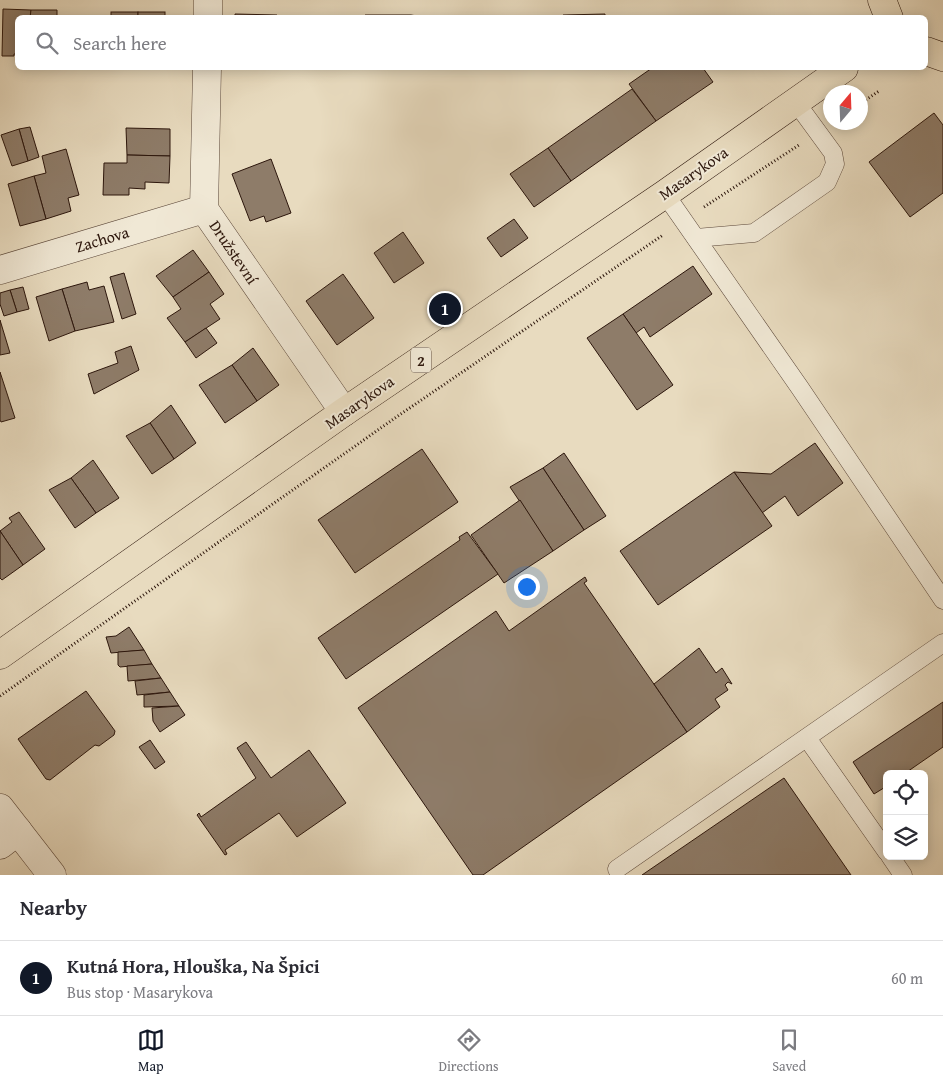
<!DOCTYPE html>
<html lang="en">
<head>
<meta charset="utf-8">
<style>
	body { margin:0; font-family:"Gentium Book Plus",serif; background:#f2f2f3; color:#2b2b33 }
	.controls { position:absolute; right:15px; bottom:15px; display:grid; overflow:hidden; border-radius:8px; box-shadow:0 2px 12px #0003 }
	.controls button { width:45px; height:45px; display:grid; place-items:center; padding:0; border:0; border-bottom:1px solid #e1e1e2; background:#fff; color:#2b2b33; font:25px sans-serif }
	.compass { position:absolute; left:823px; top:85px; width:45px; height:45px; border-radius:50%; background:#fff; box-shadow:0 2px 12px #0003; rotate:19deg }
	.you { position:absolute; left:526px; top:586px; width:18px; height:18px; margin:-12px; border:4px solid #fff; border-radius:50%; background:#1a73e8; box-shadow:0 0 0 8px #1a73e833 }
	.badge { display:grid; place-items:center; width:32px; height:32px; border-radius:50%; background:#111827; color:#fff; font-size:16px; font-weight:700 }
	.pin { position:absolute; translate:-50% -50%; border:2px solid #fff; box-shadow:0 1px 5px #0006 }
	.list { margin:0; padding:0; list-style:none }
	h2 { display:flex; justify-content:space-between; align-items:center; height:65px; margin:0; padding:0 20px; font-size:21px }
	h2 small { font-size:16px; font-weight:400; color:#7c7c81 }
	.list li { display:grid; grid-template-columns:32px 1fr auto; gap:15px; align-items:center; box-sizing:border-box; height:75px; padding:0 20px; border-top:1px solid #e1e1e2 }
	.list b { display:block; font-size:19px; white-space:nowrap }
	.list p { margin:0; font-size:16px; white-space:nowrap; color:#7c7c81 }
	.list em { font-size:16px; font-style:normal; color:#7c7c81 }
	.icon { flex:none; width:28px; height:28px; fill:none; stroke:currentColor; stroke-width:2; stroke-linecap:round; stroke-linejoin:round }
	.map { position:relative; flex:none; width:943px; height:875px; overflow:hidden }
	.search { position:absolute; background:#fff; box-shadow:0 2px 12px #0003; left:15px; right:15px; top:15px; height:55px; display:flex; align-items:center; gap:12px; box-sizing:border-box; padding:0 18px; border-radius:8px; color:#7c7c81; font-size:19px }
	.sheet { height:140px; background:#fff }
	nav { display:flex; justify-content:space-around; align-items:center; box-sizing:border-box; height:70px; border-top:1px solid #e1e1e2; background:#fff; font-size:14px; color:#7c7c81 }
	nav a { display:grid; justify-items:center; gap:2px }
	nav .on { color:#111827 }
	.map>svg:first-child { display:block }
	.building { fill:#8e7c69; stroke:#2c160c }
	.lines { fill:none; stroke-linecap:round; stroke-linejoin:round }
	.service-casing { stroke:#5b4739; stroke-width:19 }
	.minor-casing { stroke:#5b4739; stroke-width:29 }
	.primary-casing { stroke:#2c160c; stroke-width:29 }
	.path { stroke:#2c160c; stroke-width:3; stroke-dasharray:1 2.5; stroke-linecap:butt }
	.service { stroke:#f0e8d5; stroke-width:18 }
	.minor { stroke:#f0e8d5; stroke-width:28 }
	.primary { stroke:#e8dbbf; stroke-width:28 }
	.labels { text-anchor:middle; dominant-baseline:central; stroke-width:4; stroke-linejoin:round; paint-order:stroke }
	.shield { fill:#f0e8d5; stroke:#675548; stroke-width:1 }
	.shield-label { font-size:15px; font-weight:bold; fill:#2c160c }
	.street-label { font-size:16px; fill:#2c160c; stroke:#f0e8d5 }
</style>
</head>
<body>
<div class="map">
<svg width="943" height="875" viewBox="0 0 943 875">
	<rect width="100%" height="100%" fill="#e8dbbf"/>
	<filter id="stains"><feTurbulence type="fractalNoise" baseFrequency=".004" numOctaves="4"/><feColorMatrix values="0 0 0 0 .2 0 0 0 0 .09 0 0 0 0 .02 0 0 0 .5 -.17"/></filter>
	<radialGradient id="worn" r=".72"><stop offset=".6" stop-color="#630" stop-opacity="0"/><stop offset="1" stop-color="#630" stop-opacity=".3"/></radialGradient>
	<g class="building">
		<path d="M 3,9 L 31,10 L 30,18 L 18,18 L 18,54 L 14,54 L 14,56 L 2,56 Z"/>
		<path d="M 31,10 L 57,10 L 57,18 L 30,18 Z"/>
		<rect x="111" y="12" width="27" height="6"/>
		<rect x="138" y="12" width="27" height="6"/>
		<path d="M 235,14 L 277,15 L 277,18 L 235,18 Z"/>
		<path d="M 605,14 L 605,18 L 563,18 L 563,15 Z"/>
		<path d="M 365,15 L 411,15 L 429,18 L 365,18 Z"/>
		<path d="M 652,68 L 703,68 L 713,82 L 656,121 L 629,84 Z"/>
		<path d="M 632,89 L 656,121 L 571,181 L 548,148 Z"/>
		<path d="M 934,113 L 943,125 L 943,193 L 910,217 L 869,162 Z"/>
		<path d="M 30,127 L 39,157 L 28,161 L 19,129 Z"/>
		<path d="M 126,128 L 170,129 L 170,156 L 127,155 Z"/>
		<path d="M 19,129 L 28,161 L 12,166 L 1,135 Z"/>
		<path d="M 548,148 L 571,181 L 534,207 L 510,174 Z"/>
		<path d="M 66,149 L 79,195 L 68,198 L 71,211 L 46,219 L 34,176 L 46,173 L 42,156 Z"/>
		<path d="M 127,155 L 170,156 L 169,183 L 145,182 L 145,189 L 129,188 L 129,195 L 103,195 L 104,163 L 127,163 Z"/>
		<path d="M 271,159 L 291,213 L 266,222 L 264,216 L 250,221 L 232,174 Z"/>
		<path d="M 34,176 L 46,219 L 20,226 L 8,184 Z"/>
		<path d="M 514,219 L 528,238 L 501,257 L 487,238 Z"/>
		<path d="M 403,232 L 424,263 L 394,283 L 374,253 Z"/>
		<path d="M 193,250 L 209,272 L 173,297 L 156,276 Z"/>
		<path d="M 693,266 L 712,294 L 650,337 L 644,327 L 636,333 L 623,314 Z"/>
		<path d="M 209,272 L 224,294 L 210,304 L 220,319 L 185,342 L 167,318 L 181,309 L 173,297 Z"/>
		<path d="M 124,273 L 136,314 L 122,319 L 110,277 Z"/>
		<path d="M 343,274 L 374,318 L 337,345 L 306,301 Z"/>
		<path d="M 87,282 L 89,290 L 104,286 L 114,322 L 75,331 L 62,289 Z"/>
		<path d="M 23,287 L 29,309 L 17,312 L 10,290 Z"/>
		<path d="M 62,289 L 75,331 L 49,341 L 36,297 Z"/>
		<path d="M 10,290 L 17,312 L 4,316 L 0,304 L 0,293 Z"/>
		<path d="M 623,314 L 673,385 L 637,410 L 587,338 Z"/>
		<path d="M 0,320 L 10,353 L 0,355 Z"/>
		<path d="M 206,328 L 217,343 L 196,358 L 185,342 Z"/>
		<path d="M 131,346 L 139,370 L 94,394 L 88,374 L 118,363 L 115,352 Z"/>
		<path d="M 253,348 L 279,385 L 257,401 L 232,365 Z"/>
		<path d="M 232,365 L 257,401 L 225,423 L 199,385 Z"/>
		<path d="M 0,372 L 15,418 L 1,422 L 0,420 Z"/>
		<path d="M 171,405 L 196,443 L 174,459 L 150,423 Z"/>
		<path d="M 150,423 L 174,459 L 152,474 L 126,436 Z"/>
		<path d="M 815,443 L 843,483 L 798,516 L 785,496 L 762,513 L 734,472 L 771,474 Z"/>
		<path d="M 422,449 L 458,502 L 355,573 L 318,520 Z"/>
		<path d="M 564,453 L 606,516 L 584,530 L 543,468 Z"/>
		<path d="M 93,460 L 119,498 L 96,513 L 71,478 Z"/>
		<path d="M 543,468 L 584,530 L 553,551 L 510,487 Z"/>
		<path d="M 734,472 L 772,526 L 658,605 L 620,551 Z"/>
		<path d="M 71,478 L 96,513 L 75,528 L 49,490 Z"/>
		<path d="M 520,500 L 553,551 L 504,583 L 471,535 Z"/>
		<path d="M 19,512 L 45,549 L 23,565 L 0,531 L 12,522 L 9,518 Z"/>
		<path d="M 0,531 L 23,565 L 2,580 L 0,578 Z"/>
		<path d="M 467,532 L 498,574 L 346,679 L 318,638 L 460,540 L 459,537 Z"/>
		<path d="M 585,577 L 587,581 L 584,583 L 687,732 L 483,875 L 473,875 L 358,708 L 496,611 L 509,631 Z"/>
		<path d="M 129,627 L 144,650 L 111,653 L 106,637 L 116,636 Z"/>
		<path d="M 699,648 L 716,673 L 722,668 L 732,684 L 728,682 L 725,685 L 728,690 L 715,699 L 720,707 L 687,732 L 654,684 Z"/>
		<path d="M 144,650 L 152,664 L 120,667 L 118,665 L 118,652 Z"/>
		<path d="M 152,664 L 161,678 L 128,681 L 127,666 Z"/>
		<path d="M 161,678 L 170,692 L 137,695 L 135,681 Z"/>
		<path d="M 86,691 L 115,731 L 114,735 L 99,746 L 95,745 L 50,780 L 46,779 L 18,739 Z"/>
		<path d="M 170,692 L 179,706 L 144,707 L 144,695 Z"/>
		<path d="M 943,702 L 943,747 L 904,774 L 887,774 L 887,786 L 874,794 L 853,762 Z"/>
		<path d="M 179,706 L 185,715 L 160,732 L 153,721 L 152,708 Z"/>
		<path d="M 150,740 L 165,762 L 155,769 L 139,747 Z"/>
		<path d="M 246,742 L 271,778 L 309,750 L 346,803 L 297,837 L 279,813 L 225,850 L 227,854 L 225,855 L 197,815 L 199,813 L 201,817 L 256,778 L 237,748 Z"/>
		<path d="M 784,778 L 851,875 L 642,875 Z"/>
	</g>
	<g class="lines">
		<defs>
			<g id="service">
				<path d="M 665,194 L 800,388 L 943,600"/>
				<path d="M 696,238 L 754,233 L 827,182 L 835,164 L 833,153 L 795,101"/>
				<path d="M 807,738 L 887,852"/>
				<path d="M 890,856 L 903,875"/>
				<path d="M 617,869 L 943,643"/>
			</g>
			<g id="minor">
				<path d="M 208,18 L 208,0"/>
				<path d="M 207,68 L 204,209 L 344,412"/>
				<path d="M 0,270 L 204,209"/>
				<path d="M 0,808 L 52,875"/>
				<path d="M 0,845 L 18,831"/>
			</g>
			<g id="primary">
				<path d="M 882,0 L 889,18"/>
				<path d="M 926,51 L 943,57"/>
				<path d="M 0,655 L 344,412 L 665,194 L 844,68"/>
			</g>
		</defs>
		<use href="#service" class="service-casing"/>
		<use href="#minor" class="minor-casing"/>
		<use href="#primary" class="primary-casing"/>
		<g class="path">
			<path d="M 860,104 L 879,91"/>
			<path d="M 704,207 L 799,145"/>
			<path d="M 0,696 L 395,418 L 663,235"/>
		</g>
		<use href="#service" class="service"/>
		<use href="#minor" class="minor"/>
		<use href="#primary" class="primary"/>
	</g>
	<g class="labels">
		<rect class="shield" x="411" y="347.5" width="20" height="25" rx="4"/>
		<g class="shield-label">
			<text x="421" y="360">2</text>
		</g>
		<g class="street-label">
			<text transform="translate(693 173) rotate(-35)">Masarykova</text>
			<text transform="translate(102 239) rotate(-17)">Zachova</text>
			<text transform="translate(234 252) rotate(56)">Družstevní</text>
			<text transform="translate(359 402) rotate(-35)">Masarykova</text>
		</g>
	</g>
	<rect width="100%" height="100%" filter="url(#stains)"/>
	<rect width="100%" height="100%" fill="url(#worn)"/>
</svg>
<div class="controls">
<button><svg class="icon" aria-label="locate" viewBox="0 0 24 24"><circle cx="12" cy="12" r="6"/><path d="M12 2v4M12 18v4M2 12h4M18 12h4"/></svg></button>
<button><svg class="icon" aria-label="layers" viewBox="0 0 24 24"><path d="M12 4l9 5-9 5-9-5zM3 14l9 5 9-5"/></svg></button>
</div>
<svg class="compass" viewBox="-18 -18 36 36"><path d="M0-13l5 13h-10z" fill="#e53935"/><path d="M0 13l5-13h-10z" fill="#7c7c81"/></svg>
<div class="you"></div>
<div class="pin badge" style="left:445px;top:309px">1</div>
<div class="search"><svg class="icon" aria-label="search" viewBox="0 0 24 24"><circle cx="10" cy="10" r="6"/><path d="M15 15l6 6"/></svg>Search here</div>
</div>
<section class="sheet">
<h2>Nearby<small></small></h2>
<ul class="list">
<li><span class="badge">1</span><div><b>Kutná Hora, Hlouška, Na Špici</b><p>Bus stop · Masarykova</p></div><em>60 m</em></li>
</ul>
</section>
<nav>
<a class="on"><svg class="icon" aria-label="map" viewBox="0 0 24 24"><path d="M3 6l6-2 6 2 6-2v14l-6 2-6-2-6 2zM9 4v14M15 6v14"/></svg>Map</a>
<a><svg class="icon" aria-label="directions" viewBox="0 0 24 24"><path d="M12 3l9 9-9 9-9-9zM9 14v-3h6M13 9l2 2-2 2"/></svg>Directions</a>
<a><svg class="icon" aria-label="saved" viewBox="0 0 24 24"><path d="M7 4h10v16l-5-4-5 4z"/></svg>Saved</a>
</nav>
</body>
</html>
